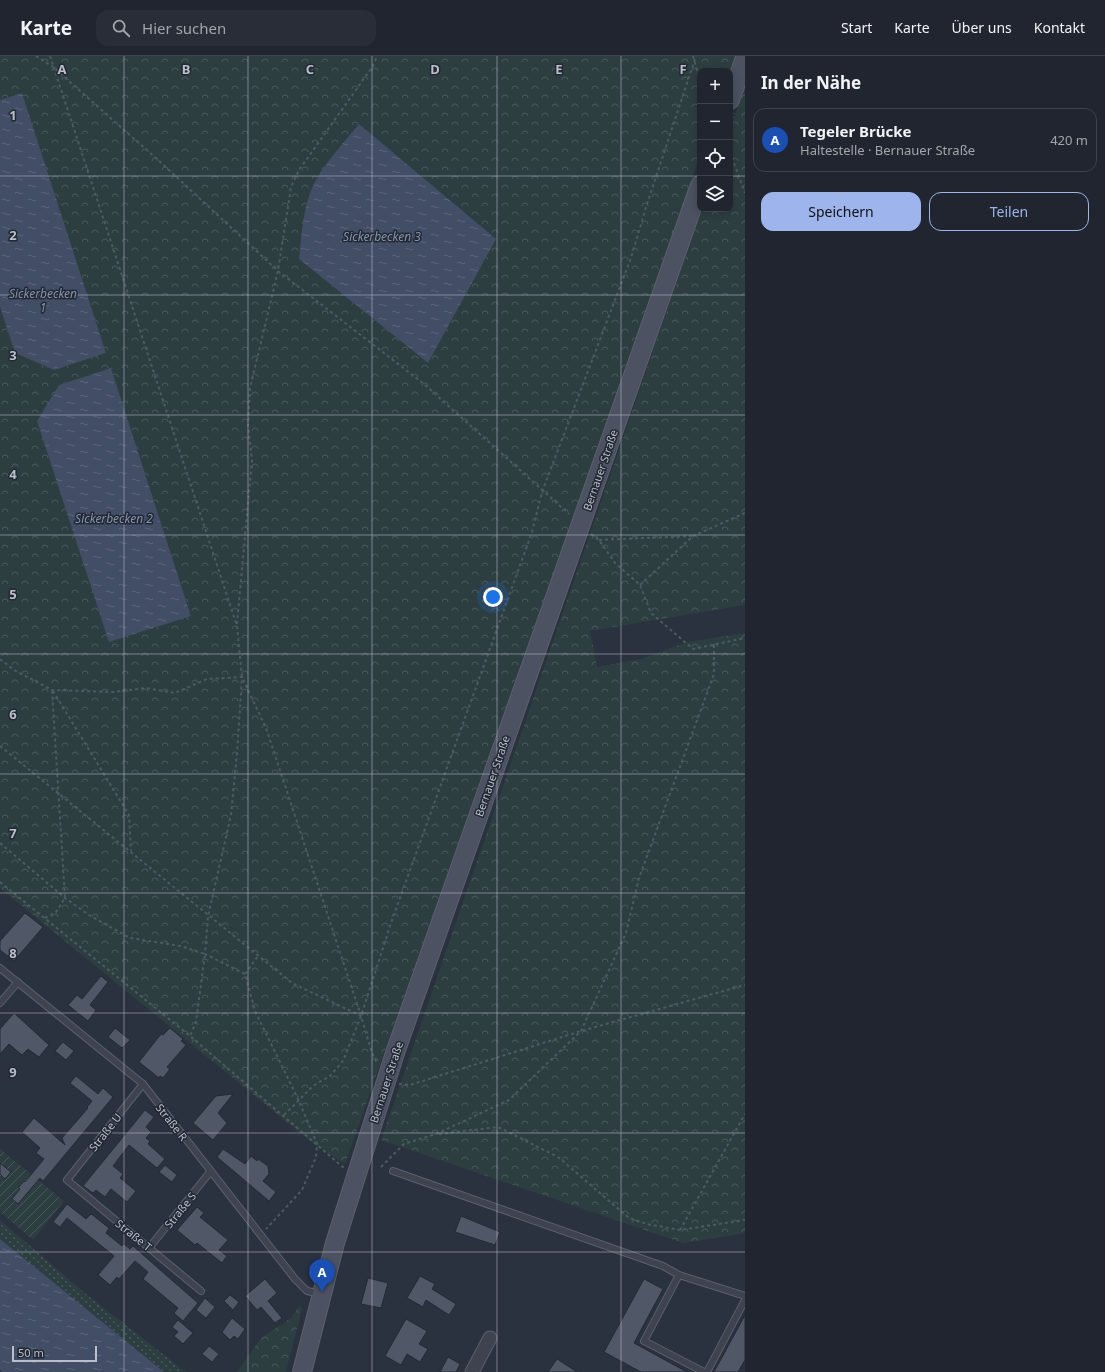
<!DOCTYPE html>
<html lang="de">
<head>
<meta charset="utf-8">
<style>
	body { margin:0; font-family:"Noto Sans",sans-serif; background:#282d37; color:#f1f3f6 }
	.controls { position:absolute; right:12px; top:12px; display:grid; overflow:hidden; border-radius:8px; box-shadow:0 2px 10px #0003 }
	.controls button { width:36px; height:36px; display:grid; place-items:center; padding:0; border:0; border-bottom:1px solid #3d424b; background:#20252f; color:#f1f3f6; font:20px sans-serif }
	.scale { position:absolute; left:12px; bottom:10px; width:85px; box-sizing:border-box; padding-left:4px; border:2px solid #babfc9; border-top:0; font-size:11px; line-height:14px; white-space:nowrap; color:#babfc9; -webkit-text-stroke:3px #222834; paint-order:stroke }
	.you { position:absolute; left:493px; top:541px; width:14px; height:14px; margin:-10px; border:3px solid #fff; border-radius:50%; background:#1a73e8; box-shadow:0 0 0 6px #1a73e833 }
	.badge { display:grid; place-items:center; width:26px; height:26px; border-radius:50%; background:#9db4ec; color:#fff; font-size:13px; font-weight:700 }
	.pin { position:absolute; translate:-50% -33px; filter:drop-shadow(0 1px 2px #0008) }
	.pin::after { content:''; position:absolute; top:21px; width:14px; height:12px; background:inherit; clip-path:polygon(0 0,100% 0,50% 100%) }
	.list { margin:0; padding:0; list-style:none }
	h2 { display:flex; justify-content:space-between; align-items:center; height:52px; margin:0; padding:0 16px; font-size:17px }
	h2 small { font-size:13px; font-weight:400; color:#a2a5aa }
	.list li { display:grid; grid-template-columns:26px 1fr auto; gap:12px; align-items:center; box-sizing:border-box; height:64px; margin:0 8px 8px; padding:0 8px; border:1px solid #3d424b; border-radius:12px }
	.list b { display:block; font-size:15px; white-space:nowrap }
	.list p { margin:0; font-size:13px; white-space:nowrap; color:#a2a5aa }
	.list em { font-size:13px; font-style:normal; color:#a2a5aa }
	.actions { display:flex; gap:8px; padding:12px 16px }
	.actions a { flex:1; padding:9px 0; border:1px solid #9db4ec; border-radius:12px; text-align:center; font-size:14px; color:#9db4ec }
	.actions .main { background:#9db4ec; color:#111 }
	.icon { flex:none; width:22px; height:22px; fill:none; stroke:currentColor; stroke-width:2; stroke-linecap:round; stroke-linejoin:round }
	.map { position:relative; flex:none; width:745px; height:1316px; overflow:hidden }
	header { display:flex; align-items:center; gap:24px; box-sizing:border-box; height:56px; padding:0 20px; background:#20252f; border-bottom:1px solid #3d424b }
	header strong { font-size:19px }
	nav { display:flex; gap:22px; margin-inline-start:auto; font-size:14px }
	.search { width:280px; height:36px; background:#282d37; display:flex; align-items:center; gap:10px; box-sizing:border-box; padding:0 14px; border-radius:12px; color:#a2a5aa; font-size:15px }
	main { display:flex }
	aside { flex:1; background:#20252f }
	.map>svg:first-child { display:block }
	.grass { fill:url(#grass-dots) }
	.forest { fill:url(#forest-crowns); fill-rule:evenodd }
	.garden { fill:url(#garden-furrows) }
	.water { fill:url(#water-ripples) }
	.building { fill:#505867; stroke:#242a36 }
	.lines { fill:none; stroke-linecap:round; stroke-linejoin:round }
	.lane-casing { stroke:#5b616c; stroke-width:8 }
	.street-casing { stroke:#5b616c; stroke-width:15 }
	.secondary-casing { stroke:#5b616c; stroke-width:20 }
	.path { stroke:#4c5b5f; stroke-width:2; stroke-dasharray:3 3; stroke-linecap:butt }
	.lane { stroke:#3e434f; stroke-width:6 }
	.street { stroke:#3e434f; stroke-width:13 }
	.secondary { stroke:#4c5261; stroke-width:18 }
	.grid { fill:none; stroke:#babfc9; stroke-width:1; stroke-opacity:0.55 }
	.labels { text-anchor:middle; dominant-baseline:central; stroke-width:3; stroke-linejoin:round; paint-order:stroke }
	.street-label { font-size:11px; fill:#babfc9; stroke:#222834 }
	.water-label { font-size:12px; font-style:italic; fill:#8693ad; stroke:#222834 }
	.grid-label { font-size:13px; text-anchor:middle; font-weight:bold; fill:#babfc9; stroke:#222834; stroke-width:3; stroke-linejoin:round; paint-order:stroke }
</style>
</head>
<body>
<header>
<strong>Karte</strong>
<div class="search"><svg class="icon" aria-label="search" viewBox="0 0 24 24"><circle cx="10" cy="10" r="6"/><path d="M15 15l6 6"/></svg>Hier suchen</div>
<nav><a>Start</a><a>Karte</a><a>Über uns</a><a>Kontakt</a></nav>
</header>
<main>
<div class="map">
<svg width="745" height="1316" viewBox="0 0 745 1316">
	<defs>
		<pattern id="grass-dots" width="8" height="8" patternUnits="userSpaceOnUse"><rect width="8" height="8" fill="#2d3e41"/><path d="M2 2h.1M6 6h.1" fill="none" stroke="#49585b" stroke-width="1.8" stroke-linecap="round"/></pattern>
		<pattern id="forest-crowns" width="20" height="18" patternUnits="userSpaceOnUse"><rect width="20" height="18" fill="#2d3e41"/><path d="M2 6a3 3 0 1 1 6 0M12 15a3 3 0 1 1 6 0" fill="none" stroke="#49585b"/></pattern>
		<pattern id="garden-furrows" width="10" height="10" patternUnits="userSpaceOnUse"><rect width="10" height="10" fill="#2d3e41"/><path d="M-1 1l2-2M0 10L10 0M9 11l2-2" fill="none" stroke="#49585b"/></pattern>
		<pattern id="water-ripples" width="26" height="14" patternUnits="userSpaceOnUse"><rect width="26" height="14" fill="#424d66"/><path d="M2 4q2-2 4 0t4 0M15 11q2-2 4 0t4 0" fill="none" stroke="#5b657b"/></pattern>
	</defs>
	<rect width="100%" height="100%" fill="#2a313f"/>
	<path class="grass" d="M 0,1164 L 86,1238 L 186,1316 L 164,1316 L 0,1183 Z"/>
	<g class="forest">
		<path d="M 0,0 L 735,0 L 729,15 L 700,15 L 700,100 L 345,1108 L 315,1089 L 0,832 L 0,251 L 15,297 L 54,314 L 106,297 L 22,37 L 0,44 ZM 359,68 L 428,307 L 299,203 C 302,176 303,143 319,119 C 330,101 345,85 359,68 ZM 111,312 L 191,559 L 109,586 L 59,329 Z"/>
		<path d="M 745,31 L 745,549 L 590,575 L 597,611 L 641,603 L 687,586 L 745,577 L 745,1177 L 683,1187 L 381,1084 L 702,153 L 730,153 L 730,73 Z"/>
		<path d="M 299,1250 L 302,1252 L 286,1316 L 237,1316 L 261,1282 L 291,1262 Z"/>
	</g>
	<path class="garden" d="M 0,1093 L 64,1145 L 33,1184 L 0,1156 Z"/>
	<g class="water">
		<path d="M 22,37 L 106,297 L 54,314 L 15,297 L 0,251 L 0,44 Z"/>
		<path d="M 359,68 L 496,183 L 428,307 L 299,203 C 302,176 303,143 319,119 C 330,101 345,85 359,68 Z"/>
		<path d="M 111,312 L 191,560 L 109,586 L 37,365 L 59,329 Z"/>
		<path d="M 0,1183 L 164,1316 L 3,1316 L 0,1314 Z"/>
	</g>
	<g class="building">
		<path d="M 25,857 L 43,871 L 14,905 L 0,894 L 0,885 Z"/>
		<path d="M 101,920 L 108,926 L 90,949 L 96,954 L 88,965 L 68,949 L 77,939 L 82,943 Z"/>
		<path d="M 14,957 L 49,989 L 39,1001 L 28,993 L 22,999 L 9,988 L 0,998 L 0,973 Z"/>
		<path d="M 115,972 L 130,984 L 122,992 L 108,981 Z"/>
		<path d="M 170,972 L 183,983 L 181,985 L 186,989 L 167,1011 L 170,1013 L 163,1022 L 160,1020 L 159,1022 L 139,1006 L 161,978 L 163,979 Z"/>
		<path d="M 63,986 L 74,995 L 66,1004 L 55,995 Z"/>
		<path d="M 76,1020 L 98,1038 L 103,1032 L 113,1041 L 43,1125 L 40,1122 L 18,1148 L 12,1143 L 20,1133 L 18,1132 L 24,1125 L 25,1126 L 44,1103 L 36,1097 L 40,1092 L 22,1076 L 34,1062 L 65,1089 L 62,1082 L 88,1052 L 87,1051 L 92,1045 L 70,1027 Z"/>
		<path d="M 233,1038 L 218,1057 L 227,1067 L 213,1084 L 193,1067 L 216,1040 Z"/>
		<path d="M 145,1054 L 154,1061 L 146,1071 L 151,1076 L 146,1082 L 150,1085 L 148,1088 L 165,1103 L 157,1112 L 129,1089 L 113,1110 L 123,1118 L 120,1122 L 136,1135 L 127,1146 L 111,1133 L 105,1141 L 96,1134 L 93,1137 L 83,1130 Z"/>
		<path d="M 223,1093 L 245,1108 L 251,1100 L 257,1105 L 258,1103 L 268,1110 L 269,1118 L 263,1125 L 276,1136 L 269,1145 L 217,1101 Z"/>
		<path d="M 0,1107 L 11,1116 L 5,1123 L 0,1118 Z"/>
		<path d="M 165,1109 L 177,1119 L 172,1126 L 159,1116 Z"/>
		<path d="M 67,1148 L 86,1163 L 91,1158 L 94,1160 L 109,1172 L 106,1177 L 122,1190 L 124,1188 L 130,1193 L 133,1190 L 198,1247 L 183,1265 L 174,1257 L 178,1252 L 143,1223 L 148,1216 L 135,1205 L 119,1223 L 117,1221 L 110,1229 L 98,1219 L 114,1200 L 67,1162 L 60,1171 L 53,1166 Z"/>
		<path d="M 197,1151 L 204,1157 L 200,1161 L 228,1184 L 219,1194 L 227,1200 L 222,1207 L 197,1187 L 195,1189 L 177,1174 Z"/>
		<path d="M 461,1160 L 500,1176 L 495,1189 L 455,1176 Z"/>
		<path d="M 420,1220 L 435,1228 L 432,1233 L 456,1248 L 449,1259 L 426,1244 L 423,1251 L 407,1242 Z"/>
		<path d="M 368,1222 L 388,1227 L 381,1252 L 361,1248 Z"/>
		<path d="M 265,1223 L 277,1237 L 268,1245 L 282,1262 L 275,1267 L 261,1251 L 257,1254 L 245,1240 Z"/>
		<path d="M 644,1223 L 663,1233 L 634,1287 L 687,1316 L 641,1316 L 604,1296 Z"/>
		<path d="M 230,1239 L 239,1246 L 233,1254 L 224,1245 Z"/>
		<path d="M 205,1242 L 215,1251 L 206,1262 L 196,1254 Z"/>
		<path d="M 745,1259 L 745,1304 L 738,1316 L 714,1316 Z"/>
		<path d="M 232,1262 L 245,1273 L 238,1283 L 234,1280 L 230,1284 L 222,1276 Z"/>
		<path d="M 406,1263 L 427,1275 L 419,1288 L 428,1293 L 420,1306 L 407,1298 L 401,1309 L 385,1300 Z"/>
		<path d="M 178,1264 L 193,1277 L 183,1288 L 174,1280 L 178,1276 L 172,1271 Z"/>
		<path d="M 209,1290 L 219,1298 L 212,1306 L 202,1298 Z"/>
		<path d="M 448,1301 L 460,1308 L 456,1316 L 440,1316 Z"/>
		<path d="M 557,1303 L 577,1316 L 548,1316 Z"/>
	</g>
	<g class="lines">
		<defs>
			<g id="lane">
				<path d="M 0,912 L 143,1028 L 295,1223 L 307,1235 L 321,1238"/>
				<path d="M 0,947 L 18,926"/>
				<path d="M 143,1028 L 67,1124 L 201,1235"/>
				<path d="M 393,1115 L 663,1210 L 679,1219 L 745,1240"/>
				<path d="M 149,1192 L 210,1116"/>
				<path d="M 679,1219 L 644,1285 L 704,1316"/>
				<path d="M 707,1316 L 745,1244"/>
			</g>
			<path id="street" d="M 472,1316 L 490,1282"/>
			<g id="secondary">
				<path d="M 730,44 L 745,2"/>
				<path d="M 302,1316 L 335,1187 L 395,997 L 700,129"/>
			</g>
		</defs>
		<use href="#lane" class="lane-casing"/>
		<use href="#street" class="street-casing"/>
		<use href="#secondary" class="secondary-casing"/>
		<g class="path">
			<path d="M 36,0 L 53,11 L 157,103 L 278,215 L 424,328 L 569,458"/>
			<path d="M 50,0 L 237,570 L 242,621 L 266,672 L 361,960 L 372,997 L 377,1007"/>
			<path d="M 693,0 L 700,25"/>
			<path d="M 730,69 L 734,57"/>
			<path d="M 730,96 L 745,137"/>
			<path d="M 591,478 L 599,484 L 615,507 L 640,529 L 651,557 L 693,593 L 745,582"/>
			<path d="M 599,484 L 692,480"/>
			<path d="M 640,529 L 693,480 L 745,457"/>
			<path d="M 237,568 L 252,404 L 248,370 L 250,332 L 278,215 L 291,131 L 299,114 L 373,10 L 377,0"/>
			<path d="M 0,603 L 14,614 L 52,634 L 113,636 L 146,632 L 175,637 L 207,623 L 242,621 L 237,697 L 231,759 L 208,860 L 205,898 L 245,918 L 255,955 L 299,1045 L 317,1088 L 316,1101 L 302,1134 L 266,1173"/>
			<path d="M 53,635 L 129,759 L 131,795"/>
			<path d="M 0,690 L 292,927 L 361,960"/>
			<path d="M 0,787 L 65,842 L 89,859 L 130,882 L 180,890 L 205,898 L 196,966 L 190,980"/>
			<path d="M 0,826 L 190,980 L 344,1112"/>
			<path d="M 45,862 L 56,856 L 65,842 L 52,634"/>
			<path d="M 245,918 L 258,900"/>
			<path d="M 399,1028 L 410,1029 L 581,975 L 745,929"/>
			<path d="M 284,1059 L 313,1030 L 330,1020 L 343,1005 L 361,960 L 391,867 L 532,476 L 542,436 L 631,202 L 647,148 L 696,0"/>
			<path d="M 439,1078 L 498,1071 L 558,1101 L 629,1162 L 647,1168 L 680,1174 L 745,1164"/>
			<path d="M 381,1111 L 404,1088 L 436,1078 L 509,1044 L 581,975 L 626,877 L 639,822 L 714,618 L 714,588"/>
			<path d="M 680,1174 L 745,1058"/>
		</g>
		<use href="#lane" class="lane"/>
		<use href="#street" class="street"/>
		<use href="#secondary" class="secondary"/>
	</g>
	<path class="grid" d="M 124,0 L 124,1316M 248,0 L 248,1316M 372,0 L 372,1316M 497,0 L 497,1316M 621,0 L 621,1316M 0,120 L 700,120M 730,120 L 745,120M 0,239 L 745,239M 0,359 L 745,359M 0,479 L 745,479M 0,598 L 745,598M 0,718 L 745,718M 0,837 L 745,837M 0,957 L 745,957M 0,1077 L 745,1077M 0,1196 L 745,1196"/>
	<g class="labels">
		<g class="street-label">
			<text transform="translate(600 414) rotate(-71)">Bernauer Straße</text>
			<text transform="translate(492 720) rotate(-71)">Bernauer Straße</text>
			<text transform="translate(386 1026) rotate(-72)">Bernauer Straße</text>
			<text transform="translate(172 1066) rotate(52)">Straße R</text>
			<text transform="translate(105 1076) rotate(-52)">Straße U</text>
			<text transform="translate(180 1154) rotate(-51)">Straße S</text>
			<text transform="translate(134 1179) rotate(39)">Straße T</text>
		</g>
		<g class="water-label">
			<text x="382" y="180">Sickerbecken 3</text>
			<text x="43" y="237">Sickerbecken<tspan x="43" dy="14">1</tspan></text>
			<text x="114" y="462">Sickerbecken 2</text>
		</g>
	</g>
	<g class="grid-label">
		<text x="62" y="18">A</text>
		<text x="186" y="18">B</text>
		<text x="310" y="18">C</text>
		<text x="435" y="18">D</text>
		<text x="559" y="18">E</text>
		<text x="683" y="18">F</text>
		<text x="13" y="64">1</text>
		<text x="13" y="184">2</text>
		<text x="13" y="304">3</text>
		<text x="13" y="423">4</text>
		<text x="13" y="543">5</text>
		<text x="13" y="663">6</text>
		<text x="13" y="782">7</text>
		<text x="13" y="902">8</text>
		<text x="13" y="1021">9</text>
	</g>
</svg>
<div class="controls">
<button>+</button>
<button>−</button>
<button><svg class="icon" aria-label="locate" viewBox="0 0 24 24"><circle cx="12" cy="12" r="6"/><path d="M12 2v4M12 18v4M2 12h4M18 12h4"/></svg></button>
<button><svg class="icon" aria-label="layers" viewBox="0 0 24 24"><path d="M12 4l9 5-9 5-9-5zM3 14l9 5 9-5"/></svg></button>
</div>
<div class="scale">50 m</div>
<div class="you"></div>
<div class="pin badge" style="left:322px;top:1236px;background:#1a4fb4">A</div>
</div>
<aside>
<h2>In der Nähe<small></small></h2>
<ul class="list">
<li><span class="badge" style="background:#1a4fb4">A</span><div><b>Tegeler Brücke</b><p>Haltestelle · Bernauer Straße</p></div><em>420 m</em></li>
</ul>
<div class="actions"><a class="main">Speichern</a><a>Teilen</a></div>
</aside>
</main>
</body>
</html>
